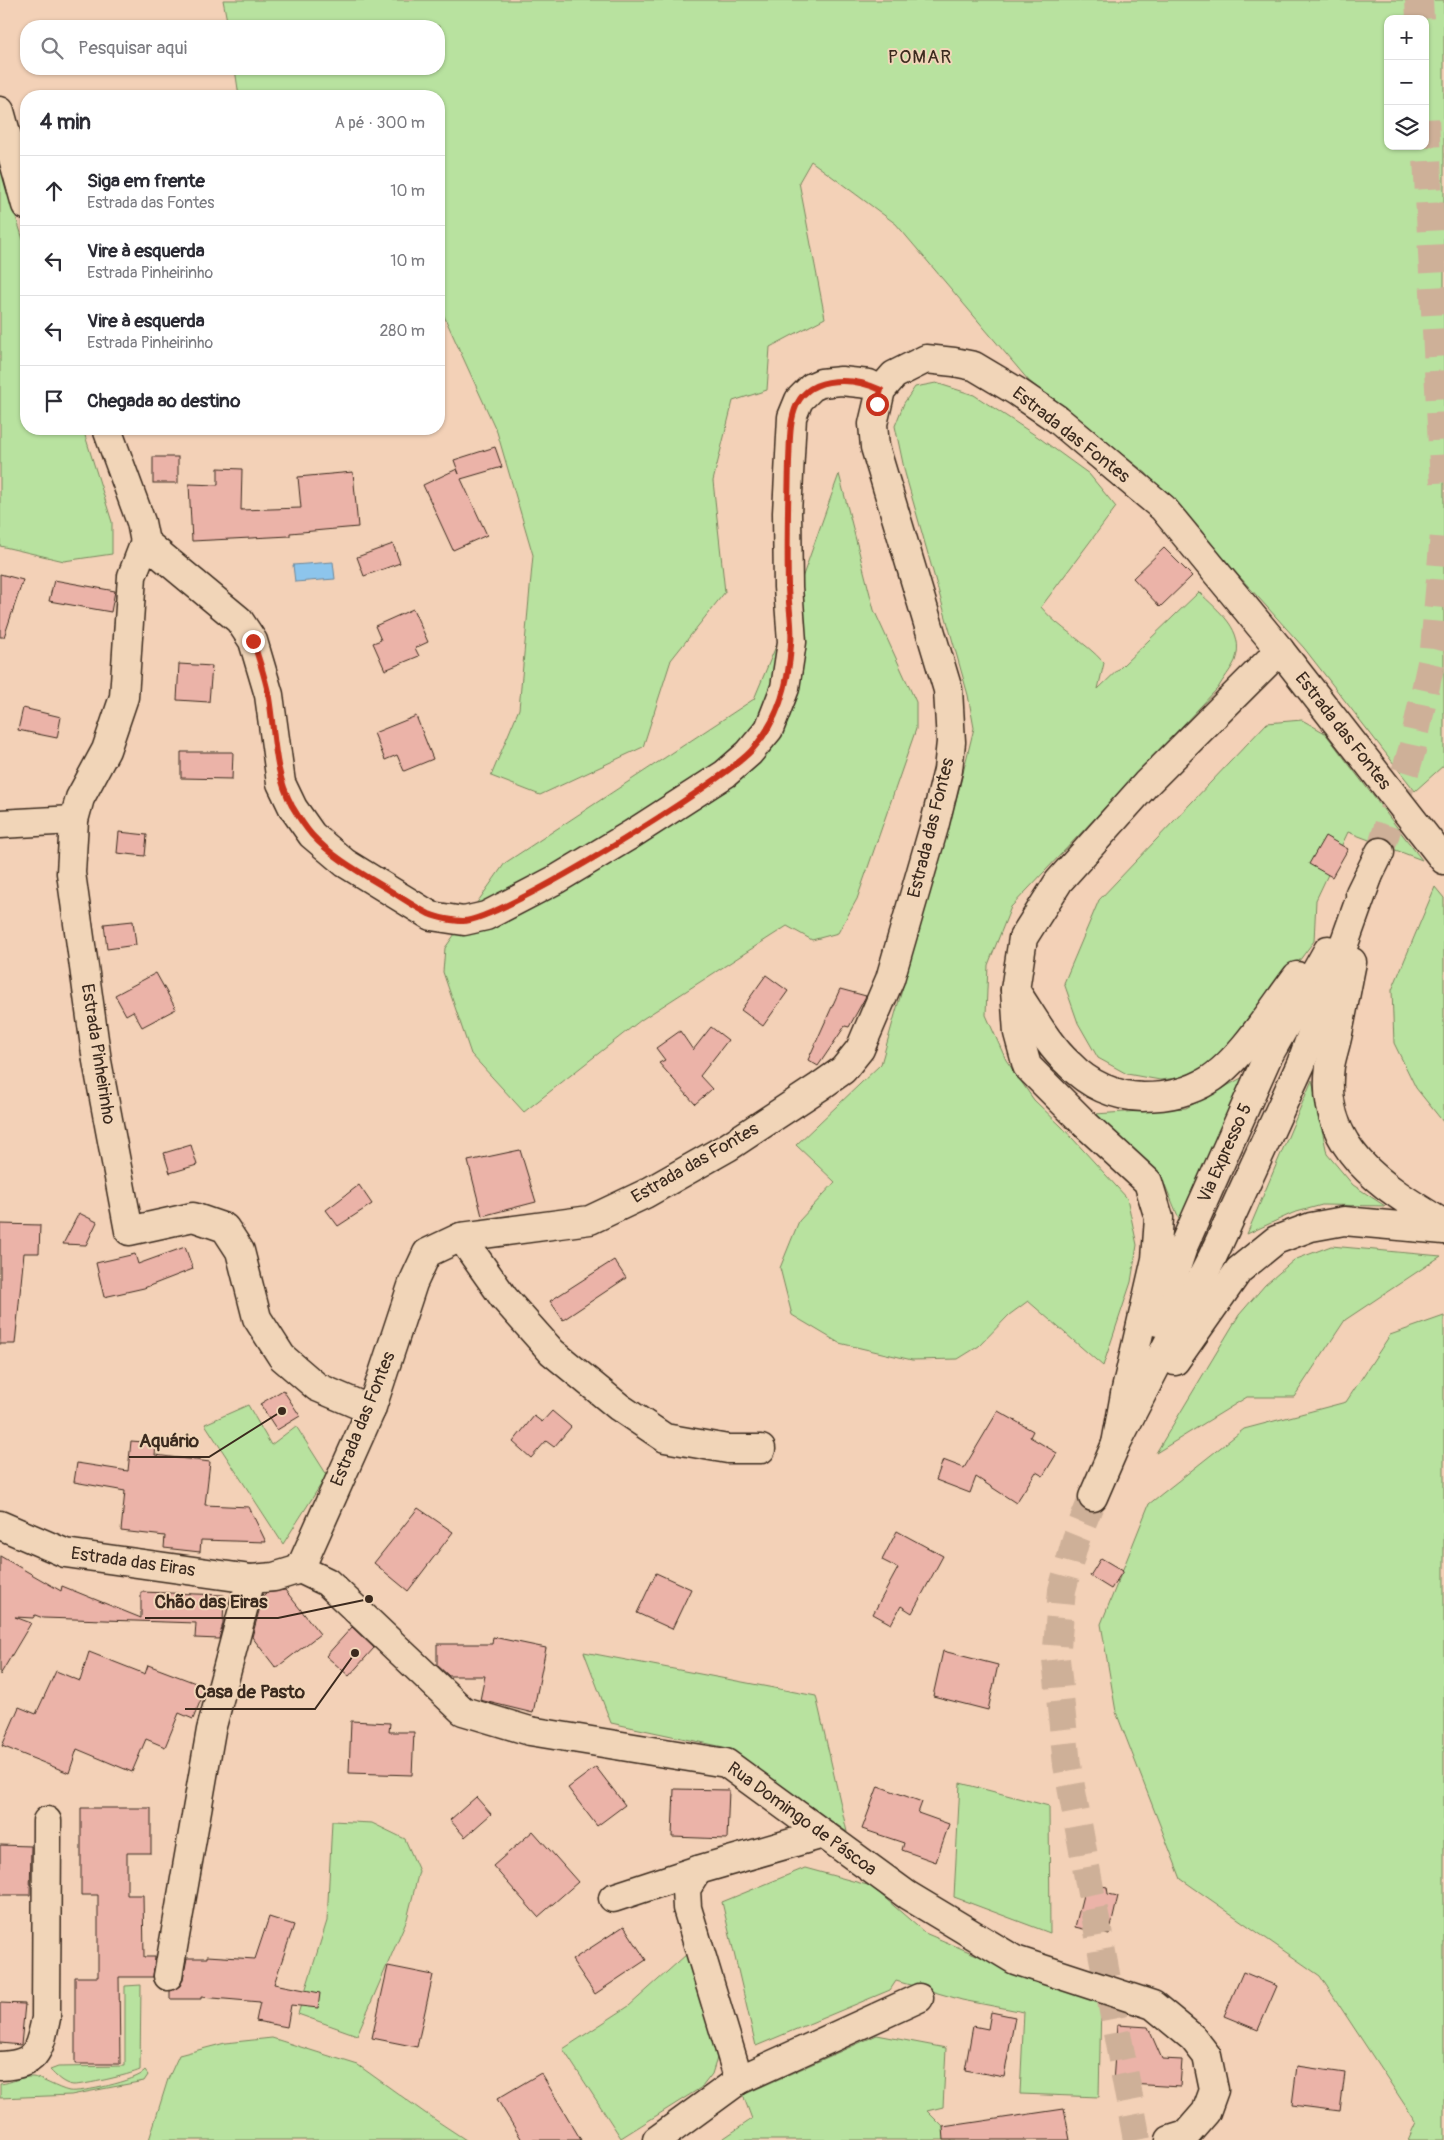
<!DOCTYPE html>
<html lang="pt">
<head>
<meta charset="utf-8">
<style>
	body { margin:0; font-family:Pangolin,sans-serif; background:#f2f2f3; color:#2b2b33 }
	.controls { position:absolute; right:15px; top:15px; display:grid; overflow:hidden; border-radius:10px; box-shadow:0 1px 4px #0004 }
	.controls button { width:45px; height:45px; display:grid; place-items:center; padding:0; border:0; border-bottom:1px solid #e1e1e2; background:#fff; color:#2b2b33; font:25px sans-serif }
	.stop { position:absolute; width:15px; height:15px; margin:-11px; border:4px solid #c8321e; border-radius:50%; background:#fff }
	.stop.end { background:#c8321e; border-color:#fff; box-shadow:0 1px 5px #0008 }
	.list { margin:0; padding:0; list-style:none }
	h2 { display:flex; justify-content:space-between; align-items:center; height:65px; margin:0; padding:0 20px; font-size:21px }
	h2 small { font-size:16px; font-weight:400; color:#7c7c81 }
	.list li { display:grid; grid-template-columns:32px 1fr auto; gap:15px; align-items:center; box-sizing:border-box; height:70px; padding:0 20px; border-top:1px solid #e1e1e2 }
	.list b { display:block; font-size:19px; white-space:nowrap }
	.list p { margin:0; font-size:16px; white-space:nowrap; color:#7c7c81 }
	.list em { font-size:16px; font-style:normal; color:#7c7c81 }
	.icon { flex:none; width:28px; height:28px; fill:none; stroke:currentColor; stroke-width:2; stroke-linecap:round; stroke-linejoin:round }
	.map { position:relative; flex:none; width:1444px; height:2140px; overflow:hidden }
	.search { position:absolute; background:#fff; box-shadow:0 1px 4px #0004; left:20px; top:20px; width:425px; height:55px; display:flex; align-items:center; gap:12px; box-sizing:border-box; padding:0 18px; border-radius:20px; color:#7c7c81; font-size:19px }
	.panel { position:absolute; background:#fff; box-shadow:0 1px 4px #0004; left:20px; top:90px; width:425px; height:345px; border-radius:20px }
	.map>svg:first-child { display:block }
	.green { fill:#b8e29f; stroke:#7a865e; fill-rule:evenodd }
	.water { fill:#8dc5ec; stroke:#6c879a }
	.building { fill:#ebb3a8; stroke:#3b2a1e }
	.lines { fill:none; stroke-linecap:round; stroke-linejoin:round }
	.major-tunnel { stroke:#ceb098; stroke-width:28; stroke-dasharray:28 14; stroke-linecap:butt }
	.minor-casing { stroke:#3b2a1e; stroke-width:31 }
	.major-casing { stroke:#3b2a1e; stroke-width:31 }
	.minor { stroke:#f1d5b8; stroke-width:28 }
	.major { stroke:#f1d5b8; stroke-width:28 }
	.route { stroke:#c8321e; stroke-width:6 }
	.labels { text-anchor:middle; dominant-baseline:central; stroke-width:4; stroke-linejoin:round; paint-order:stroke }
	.street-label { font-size:18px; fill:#3b2a1e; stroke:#f1d5b8 }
	.neighbourhood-label { font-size:19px; letter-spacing:1px; fill:#3b2a1e; stroke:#f1d5b8 }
	.leader { fill:none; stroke:#3b2a1e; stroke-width:2 }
	.callout-dot { fill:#3b2a1e; stroke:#f1d5b8; stroke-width:2 }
	.callout-label { font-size:19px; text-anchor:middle; font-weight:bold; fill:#3b2a1e; stroke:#f1d5b8; stroke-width:4; stroke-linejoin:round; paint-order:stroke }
</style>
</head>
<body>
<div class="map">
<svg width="1444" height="2140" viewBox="0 0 1444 2140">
	<rect width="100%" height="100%" fill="#f3d1b7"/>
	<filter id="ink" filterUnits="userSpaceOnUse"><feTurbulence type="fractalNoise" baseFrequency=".02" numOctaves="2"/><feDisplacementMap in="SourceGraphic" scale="10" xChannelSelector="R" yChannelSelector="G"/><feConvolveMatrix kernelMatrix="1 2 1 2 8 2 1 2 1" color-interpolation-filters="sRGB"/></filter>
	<g filter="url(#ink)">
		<g class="green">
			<path d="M 223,0 L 1444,0 L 1444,765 L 1415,791 L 1304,648 L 1146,473 L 1029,381 L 896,224 L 811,161 L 799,182 L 825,318 L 770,347 L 767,390 L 733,401 L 713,481 L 725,592 L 671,660 L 643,747 L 540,795 L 491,776 L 519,709 L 533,555 L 497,432 L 439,305 L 439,96 L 239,96 L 235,69 L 439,69 L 439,26 L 228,26 ZM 1388,19 L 1425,19 L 1425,146 L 1388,146 Z"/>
			<path d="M 0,166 L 26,249 L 26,429 L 83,429 L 112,522 L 112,554 L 64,561 L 0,546 Z"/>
			<path d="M 936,383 L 974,395 L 1038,437 L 1089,474 L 1116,507 L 1041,607 C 1059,629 1085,641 1104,663 L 1098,689 L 1199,592 C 1218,611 1246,630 1235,661 C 1231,670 1223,679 1218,688 L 1011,907 L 988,965 L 986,1015 L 1006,1060 L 1034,1100 L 1062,1127 L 1127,1198 L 1137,1245 L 1131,1282 L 1103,1366 L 1028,1301 L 1009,1315 L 979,1346 L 958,1359 L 912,1360 L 839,1343 L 792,1315 L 780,1268 L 799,1221 L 835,1182 L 796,1145 L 881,1064 L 959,789 L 974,728 L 968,695 L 905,473 L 895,426 L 904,403 L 915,387 Z"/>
			<path d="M 839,474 L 874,610 L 916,702 L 916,729 L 857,899 L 838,933 L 812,940 L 787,926 L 641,1020 L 524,1112 L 471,1054 L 443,972 L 445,948 L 505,863 L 754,699 L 789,615 Z"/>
			<path d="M 1302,720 L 1325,733 L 1422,860 L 1348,832 L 1316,900 L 1314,941 L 1234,1048 L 1202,1075 L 1160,1080 L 1127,1074 L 1098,1058 L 1078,1023 L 1064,983 L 1099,900 L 1267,723 Z"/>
			<path d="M 1435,887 L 1444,898 L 1444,1123 L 1416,1088 L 1394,1043 L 1392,990 Z"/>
			<path d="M 1247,1075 L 1183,1228 L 1165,1185 L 1095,1114 L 1186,1108 Z"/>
			<path d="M 1312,1080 L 1327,1154 L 1353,1185 L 1385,1206 L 1322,1205 L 1293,1213 L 1247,1234 Z"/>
			<path d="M 1331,1246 L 1441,1256 L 1345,1320 L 1294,1397 L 1247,1397 L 1156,1453 L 1239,1315 L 1265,1285 L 1294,1260 Z"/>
			<path d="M 1444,1316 L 1444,2140 L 1408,2140 L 1416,2122 L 1320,1976 L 1181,1879 L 1116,1712 L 1101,1624 L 1149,1504 L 1244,1429 L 1346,1402 L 1390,1335 Z"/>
			<path d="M 248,1405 L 271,1445 L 296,1426 L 327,1475 L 283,1544 L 205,1424 Z"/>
			<path d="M 584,1652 L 816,1696 L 847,1832 L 728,1748 L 611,1723 Z"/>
			<path d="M 960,1783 L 1049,1806 L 1050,1933 L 954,1897 Z"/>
			<path d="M 332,1821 L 372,1823 L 405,1839 L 419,1871 L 407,1919 L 357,2035 L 298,2014 L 327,1921 Z"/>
			<path d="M 805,1868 L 871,1886 L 925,1933 L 1035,1980 L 1101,2000 L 1099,2097 L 1020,2094 L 1024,2012 L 962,2000 L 896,1981 L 890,1990 L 756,2046 L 722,1902 Z"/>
			<path d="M 687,1954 L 717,2058 L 712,2074 L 702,2087 L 621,2138 L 563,2049 L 629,2006 Z"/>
			<path d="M 141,1985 L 140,2070 C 129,2075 85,2085 73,2085 C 63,2084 56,2076 50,2070 L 58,2067 L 125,2066 L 125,1986 Z"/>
			<path d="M 877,2035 L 946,2048 L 943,2107 L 927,2111 L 956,2140 L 721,2140 L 752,2119 L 743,2095 Z"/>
			<path d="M 272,2038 L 358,2065 L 425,2113 L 466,2140 L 149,2140 L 168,2079 L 179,2055 L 225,2043 Z"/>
			<path d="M 145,2071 L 148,2075 L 144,2081 L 71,2095 L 0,2098 L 0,2084 C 12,2083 21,2076 33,2077 C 38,2077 59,2089 69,2091 C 81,2093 137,2081 145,2071 Z"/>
		</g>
		<path class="water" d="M 333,562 L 335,579 L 295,582 L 293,565 Z"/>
		<g class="building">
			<path d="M 495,447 L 502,467 L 461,479 L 487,535 L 453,550 L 423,485 L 457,469 L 459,474 L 454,460 Z"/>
			<rect x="153" y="457" width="25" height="26"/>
			<path d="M 218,468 L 242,469 L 241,510 L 301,508 L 298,477 L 353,472 L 358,527 L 290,533 L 290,536 L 192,541 L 189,484 L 218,485 Z"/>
			<path d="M 393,544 L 400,563 L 364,576 L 357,557 Z"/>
			<path d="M 1164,548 L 1192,576 L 1160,607 L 1133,578 Z"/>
			<path d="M 0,574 L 23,580 L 4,637 L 0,637 Z"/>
			<path d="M 54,580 L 115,591 L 111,612 L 49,601 Z"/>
			<path d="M 413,609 L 428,642 L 415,648 L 419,656 L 385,670 L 373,643 L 381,640 L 375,626 Z"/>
			<path d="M 179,664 L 212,666 L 209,702 L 177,700 Z"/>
			<path d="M 23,708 L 61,717 L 57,738 L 18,730 Z"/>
			<path d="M 416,716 L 433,759 L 404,771 L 397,755 L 385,760 L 374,733 Z"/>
			<path d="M 181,752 L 233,752 L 232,779 L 181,778 Z"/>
			<path d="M 119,832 L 147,835 L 145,856 L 117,853 Z"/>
			<path d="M 1325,836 L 1348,849 L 1332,877 L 1309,864 Z"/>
			<path d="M 133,921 L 136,945 L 107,949 L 104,924 Z"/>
			<path d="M 156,973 L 176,1009 L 142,1027 L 133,1011 L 126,1015 L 115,995 Z"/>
			<path d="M 766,975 L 788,991 L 763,1026 L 741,1010 Z"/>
			<path d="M 840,989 L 866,996 L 849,1027 L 845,1026 L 818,1066 L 808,1060 Z"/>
			<path d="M 711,1027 L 728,1040 L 700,1076 L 712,1089 L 695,1104 L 659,1063 L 665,1060 L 656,1048 L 680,1031 L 693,1050 Z"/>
			<path d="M 191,1145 L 197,1165 L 170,1173 L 164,1153 Z"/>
			<path d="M 520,1150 L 536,1202 L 482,1216 L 468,1161 Z"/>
			<path d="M 359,1185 L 372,1204 L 338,1226 L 326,1210 Z"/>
			<path d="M 79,1213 L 97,1222 L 86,1245 L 63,1244 Z"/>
			<path d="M 0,1224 L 40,1225 L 39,1253 L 24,1253 L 15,1344 L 0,1344 Z"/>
			<path d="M 185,1247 L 193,1269 L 144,1288 L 104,1297 L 96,1263 L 135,1254 L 138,1264 Z"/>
			<path d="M 614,1260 L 626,1278 L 563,1320 L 550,1301 Z"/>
			<path d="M 283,1390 L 300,1416 L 277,1430 L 260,1404 Z"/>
			<path d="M 552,1411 L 571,1427 L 554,1447 L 546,1441 L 531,1458 L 513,1442 L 534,1416 L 542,1422 Z"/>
			<path d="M 998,1411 L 1033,1431 L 1030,1437 L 1057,1453 L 1043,1476 L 1036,1472 L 1016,1503 L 976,1477 L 970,1493 L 936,1480 L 943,1460 L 964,1468 Z"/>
			<path d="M 131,1441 L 156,1443 L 155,1455 L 210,1462 L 205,1505 L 249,1507 L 266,1542 L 201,1540 L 200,1552 L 164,1548 L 165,1536 L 121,1531 L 125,1491 L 74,1482 L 77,1463 L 128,1471 Z"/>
			<path d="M 418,1508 L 453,1532 L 408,1591 L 374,1563 Z"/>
			<path d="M 897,1531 L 943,1556 L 912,1613 L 901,1606 L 891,1624 L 873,1614 L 898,1568 L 882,1560 Z"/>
			<path d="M 0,1556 L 61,1591 L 62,1586 L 141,1618 L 141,1592 L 224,1595 L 223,1623 L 219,1639 L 195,1638 L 196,1623 L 43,1618 L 35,1615 L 33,1618 L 15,1617 L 31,1623 L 0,1675 Z"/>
			<path d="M 1101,1558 L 1123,1571 L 1111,1589 L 1090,1576 Z"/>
			<path d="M 656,1573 L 691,1589 L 672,1629 L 637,1613 Z"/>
			<path d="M 285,1590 L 320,1634 L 276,1668 L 252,1637 L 263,1596 L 266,1593 Z"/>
			<path d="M 352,1627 L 374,1648 L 349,1676 L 326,1656 Z"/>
			<path d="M 493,1637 L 546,1648 L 533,1713 L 480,1700 L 485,1676 L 449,1676 L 437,1665 L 437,1644 L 492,1644 Z"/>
			<path d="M 943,1651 L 998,1665 L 988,1710 L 933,1696 Z"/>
			<path d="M 89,1652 L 145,1674 L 148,1665 L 206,1687 L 193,1719 L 179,1713 L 165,1747 L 146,1739 L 132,1772 L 77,1749 L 69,1773 L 2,1746 L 19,1707 L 36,1714 L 56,1671 L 80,1681 Z"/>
			<path d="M 351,1721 L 390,1723 L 389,1732 L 414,1732 L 412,1775 L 349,1773 Z"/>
			<path d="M 596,1767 L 625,1805 L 597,1826 L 568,1788 Z"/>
			<path d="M 878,1786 L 922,1802 L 918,1813 L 949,1824 L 936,1862 L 902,1850 L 904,1843 L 862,1829 Z"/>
			<path d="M 674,1789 L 729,1790 L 727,1839 L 672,1837 Z"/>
			<path d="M 476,1797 L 491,1814 L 465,1837 L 450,1820 Z"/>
			<path d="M 81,1808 L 151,1808 L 151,1853 L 127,1853 L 127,1895 L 143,1895 L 144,1957 L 155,1957 L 153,1977 L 119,1977 L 120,2064 L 75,2064 L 75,1977 L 98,1977 L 98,1895 L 81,1895 Z"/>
			<path d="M 533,1831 L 578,1882 L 538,1917 L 493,1866 Z"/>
			<path d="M 0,1845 L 31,1846 L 30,1895 L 0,1895 Z"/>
			<path d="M 1086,1883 L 1107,1887 L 1108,1894 L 1118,1896 L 1109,1935 L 1075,1927 Z"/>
			<path d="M 269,1917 L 294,1925 L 274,1984 L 320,1993 L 318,2008 L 291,2005 L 287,2027 L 256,2021 L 260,2002 L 201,1997 L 201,1999 L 170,1999 L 170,1991 L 180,1986 L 183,1979 L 187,1958 L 207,1958 L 207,1956 L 255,1959 Z"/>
			<path d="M 624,1926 L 646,1960 L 595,1994 L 572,1960 Z"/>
			<path d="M 388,1966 L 433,1975 L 417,2047 L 372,2038 Z"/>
			<path d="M 1243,1972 L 1277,1986 L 1258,2030 L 1224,2016 Z"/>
			<path d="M 0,2003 L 25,2004 L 21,2045 L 0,2043 Z"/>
			<path d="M 991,2012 L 1015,2017 L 1004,2077 L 965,2070 L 973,2026 L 988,2029 Z"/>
			<path d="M 1117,2025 L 1148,2027 L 1162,2059 L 1182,2060 L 1180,2087 L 1113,2083 Z"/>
			<path d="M 1297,2066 L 1345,2073 L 1340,2111 L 1292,2105 Z"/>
			<path d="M 541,2073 L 581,2140 L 522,2140 L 497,2099 Z"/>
			<path d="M 1064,2109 L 1070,2140 L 944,2140 L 943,2127 Z"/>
		</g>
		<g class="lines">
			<g class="major-tunnel">
				<path d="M 1419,0 L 1420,19"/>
				<path d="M 1425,119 L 1444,484"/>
				<path d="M 1380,852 L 1412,750 L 1434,649 L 1444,534"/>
				<path d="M 1093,1497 L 1076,1539 L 1062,1590 L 1056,1659 L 1067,1765 L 1137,2140"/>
			</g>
			<defs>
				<g id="minor">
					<path d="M 0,111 L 26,205"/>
					<path d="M 107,429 L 141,522 L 145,542 L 239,620 L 253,641 L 269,695 L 281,783 L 293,808 L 312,835 L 345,863 L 431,916 L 464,921 L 486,916 L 557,879 L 632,834 L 725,774 L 749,753 L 769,729 L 785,688 L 792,642 L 788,587 L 787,513 L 792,417 L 799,400 L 812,387 L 821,383 L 841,381 L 869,384 L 881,390"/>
					<path d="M 145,542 L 132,576 L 124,697 L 106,750 L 80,798 L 74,820 L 71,873 L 97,1061 L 129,1231 L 193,1217 L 225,1228 L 240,1251 L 257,1318 L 282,1357 L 317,1387 L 371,1410"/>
					<path d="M 0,824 L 74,820"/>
					<path d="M 461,1237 L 504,1298 L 552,1352 L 619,1407 L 665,1438 L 728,1449 L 761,1449"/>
					<path d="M 0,1525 L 65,1553 L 251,1579 L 274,1577 L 300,1569"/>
					<path d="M 300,1569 L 371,1410 L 413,1283 L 427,1253 L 461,1237 L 590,1220 L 645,1194 L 728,1147 L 819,1087 L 843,1070 L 860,1049 L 890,979 L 934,827 L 948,770 L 951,742 L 948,690 L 875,447 L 873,424 L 881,390 L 894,375 L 926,359 L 954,362 L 974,366 L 1016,391 L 1057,419 L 1163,508 L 1280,650 L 1444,860"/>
					<path d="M 300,1569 L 327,1582 L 463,1711 L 530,1731 L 726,1763 L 907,1895 L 1015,1960 L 1153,2005 L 1193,2038 L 1207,2056 L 1214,2090 L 1206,2112 L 1186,2135 L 1170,2140"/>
					<path d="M 613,1898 L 698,1870 L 823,1834"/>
					<path d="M 168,1976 L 211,1730 L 251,1579"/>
					<path d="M 0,2066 C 37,2064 39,2052 46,2018 L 47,1821"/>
					<path d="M 739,2080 L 919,1998"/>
					<path d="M 657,2140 L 739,2080 L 687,1908 L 686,1889 L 698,1870"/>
				</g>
				<g id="major">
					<path d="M 1360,893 L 1380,852"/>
					<path d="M 1352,962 C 1347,986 1343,1009 1338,1033 C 1336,1044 1332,1055 1330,1066 C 1319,1149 1383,1187 1444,1224"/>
					<path d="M 1015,990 C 1032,1015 1047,1044 1069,1064 C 1089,1085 1115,1096 1143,1097 C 1166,1097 1190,1092 1209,1080 C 1241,1060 1274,1006 1297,976"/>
					<path d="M 1158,1322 L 1183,1247 L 1267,1058 L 1328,950"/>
					<path d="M 1175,1361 L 1239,1270 L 1276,1240 L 1311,1227 L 1344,1221 L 1444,1230"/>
					<path d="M 1116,1444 L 1125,1394 L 1156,1259 L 1159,1218 L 1148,1182 L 1086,1125 L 1027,1066 L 1018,1033 L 1015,990 L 1023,938 L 1059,881 L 1146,784 L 1280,650"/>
					<path d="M 1093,1497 L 1116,1444 L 1211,1260 L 1301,1064 L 1368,877"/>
				</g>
			</defs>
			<use href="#minor" class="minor-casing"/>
			<use href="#major" class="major-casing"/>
			<use href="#minor" class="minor"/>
			<use href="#major" class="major"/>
		</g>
	</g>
	<g class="lines" filter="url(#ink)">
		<path class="route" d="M 253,641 C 259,660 266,679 269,698 C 275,735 274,773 292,806 C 298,816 305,827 312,835 C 333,858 363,874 389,890 C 402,898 415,907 429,914 C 438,918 454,921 463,921 C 501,921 721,783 751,751 C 778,722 789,683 791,644 C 793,625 788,604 788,585 C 787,544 788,503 789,461 C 790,442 789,421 797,404 C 812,374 856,378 881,390 L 877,404"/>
	</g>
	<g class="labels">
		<g class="street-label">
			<text transform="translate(1071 435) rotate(38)">Estrada das Fontes</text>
			<text transform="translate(1343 731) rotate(52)">Estrada das Fontes</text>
			<text transform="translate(931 828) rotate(-76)">Estrada das Fontes</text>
			<text transform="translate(98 1054) rotate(81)">Estrada Pinheirinho</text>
			<text transform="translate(1225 1153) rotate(-66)">Via Expresso 5</text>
			<text transform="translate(695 1163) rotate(-30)">Estrada das Fontes</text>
			<text transform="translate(363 1419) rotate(-68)">Estrada das Fontes</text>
			<text transform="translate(133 1562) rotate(8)">Estrada das Eiras</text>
			<text transform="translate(802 1819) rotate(36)">Rua Domingo de Páscoa</text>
		</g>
		<g class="neighbourhood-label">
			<text x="920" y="57">POMAR</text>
		</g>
	</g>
	<path class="leader" d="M282 1411L209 1457H129M369 1599L278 1618H145M355 1653L315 1709H185"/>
	<g class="callout-dot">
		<circle cx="282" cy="1411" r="5"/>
		<circle cx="369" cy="1599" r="5"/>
		<circle cx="355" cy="1653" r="5"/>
	</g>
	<g class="callout-label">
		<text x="169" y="1447">Aquário</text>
		<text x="211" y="1608">Chão das Eiras</text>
		<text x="250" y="1698">Casa de Pasto</text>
	</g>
</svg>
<div class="controls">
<button>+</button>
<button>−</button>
<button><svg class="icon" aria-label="layers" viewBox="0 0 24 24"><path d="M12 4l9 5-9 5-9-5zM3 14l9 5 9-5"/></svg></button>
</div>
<div class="stop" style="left:877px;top:404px"></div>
<div class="stop end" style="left:253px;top:641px"></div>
<div class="search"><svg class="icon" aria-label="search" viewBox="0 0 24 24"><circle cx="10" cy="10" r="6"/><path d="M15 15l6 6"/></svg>Pesquisar aqui</div>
<section class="panel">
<h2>4 min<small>A pé · 300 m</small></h2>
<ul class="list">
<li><svg class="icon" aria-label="ahead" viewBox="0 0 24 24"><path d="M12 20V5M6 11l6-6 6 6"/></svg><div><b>Siga em frente</b><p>Estrada das Fontes</p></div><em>10 m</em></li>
<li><svg class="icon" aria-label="left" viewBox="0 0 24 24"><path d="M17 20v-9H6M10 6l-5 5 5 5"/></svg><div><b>Vire à esquerda</b><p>Estrada Pinheirinho</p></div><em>10 m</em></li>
<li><svg class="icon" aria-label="left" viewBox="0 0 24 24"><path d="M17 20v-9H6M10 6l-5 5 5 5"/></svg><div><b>Vire à esquerda</b><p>Estrada Pinheirinho</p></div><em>280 m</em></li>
<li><svg class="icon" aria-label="arrive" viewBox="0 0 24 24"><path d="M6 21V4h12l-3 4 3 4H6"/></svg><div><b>Chegada ao destino</b></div></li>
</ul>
</section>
</div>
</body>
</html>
